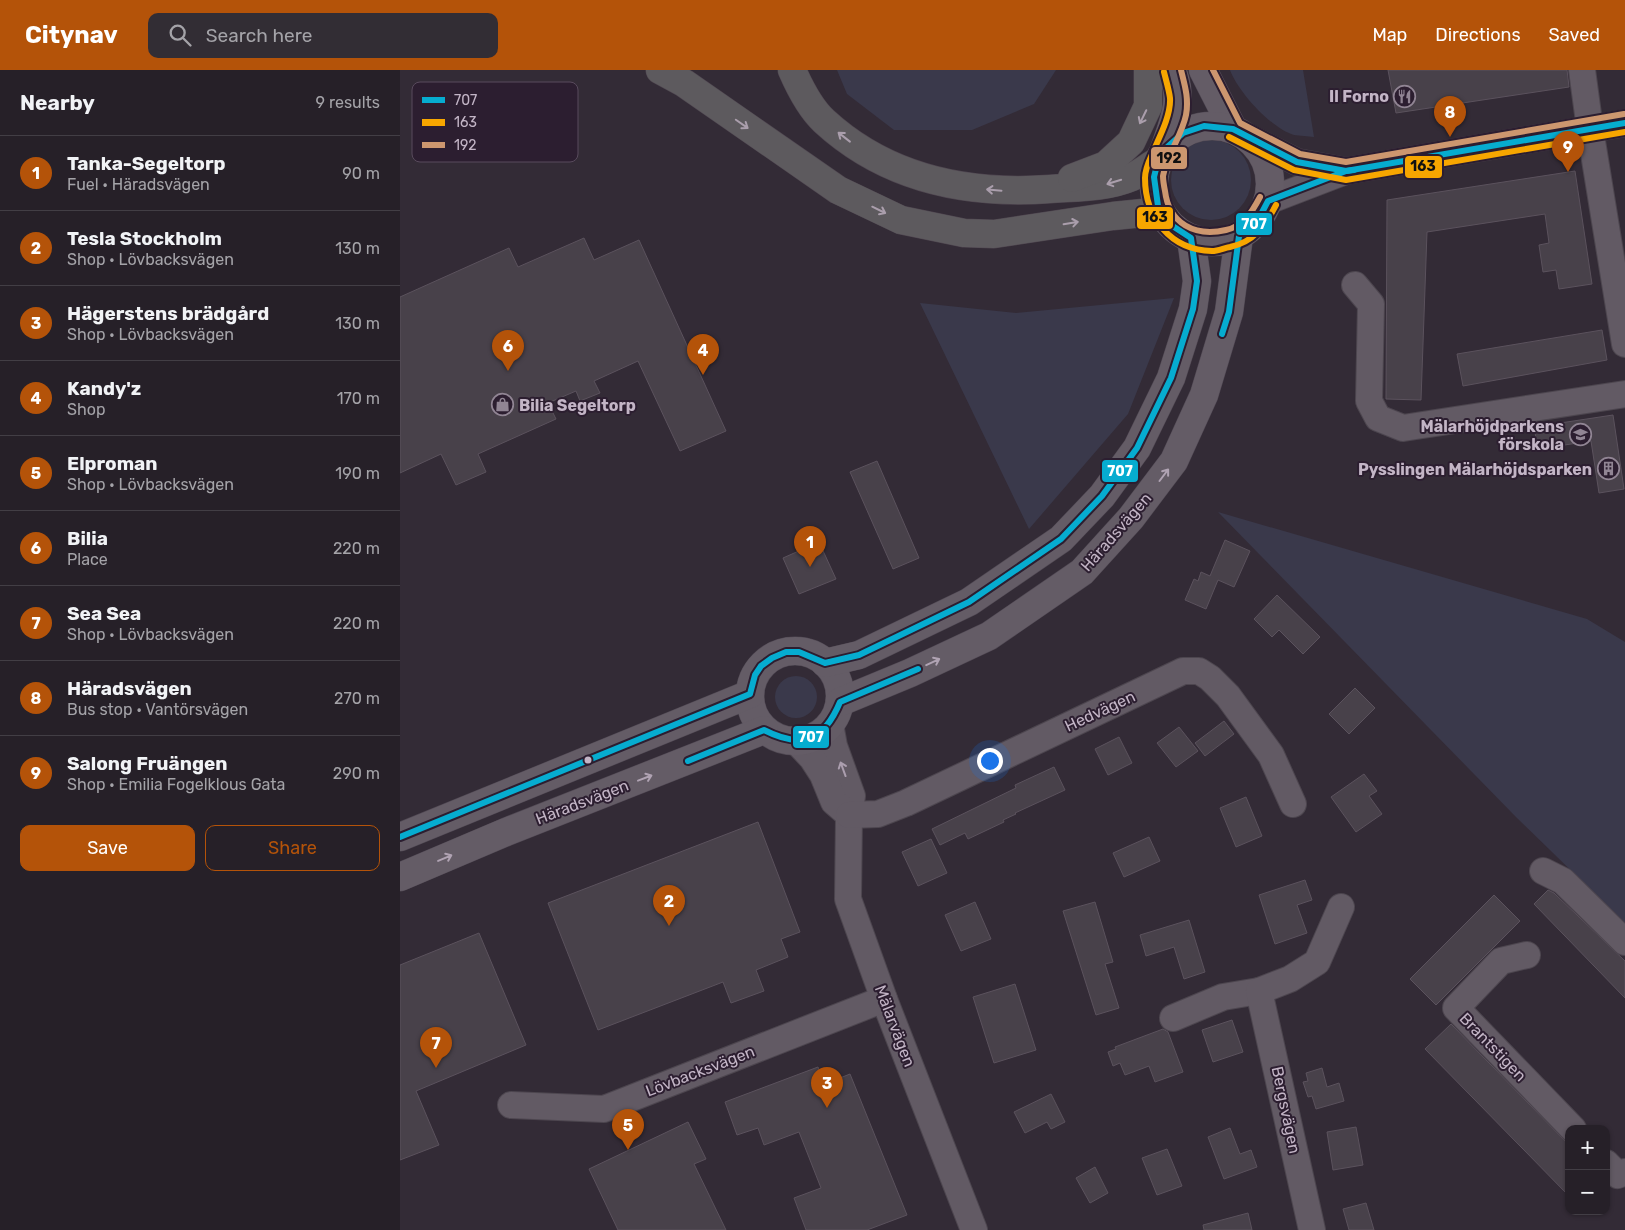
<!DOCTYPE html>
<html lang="en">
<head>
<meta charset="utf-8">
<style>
	body { margin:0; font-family:Rubik,sans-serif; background:#322d34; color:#f1f3f6 }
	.controls { position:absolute; right:15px; bottom:15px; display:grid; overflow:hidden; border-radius:10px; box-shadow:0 1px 4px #0004 }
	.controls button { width:45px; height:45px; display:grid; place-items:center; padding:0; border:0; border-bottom:1px solid #423e45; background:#262028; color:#f1f3f6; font:25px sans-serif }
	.you { position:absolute; left:589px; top:690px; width:18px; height:18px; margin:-12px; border:4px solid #fff; border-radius:50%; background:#1a73e8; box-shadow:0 0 0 8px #1a73e833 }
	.badge { display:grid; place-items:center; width:32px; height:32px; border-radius:50%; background:#b45309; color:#fff; font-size:16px; font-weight:700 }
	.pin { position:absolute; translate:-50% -41px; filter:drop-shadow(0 1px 2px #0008) }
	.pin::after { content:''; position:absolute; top:26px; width:18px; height:15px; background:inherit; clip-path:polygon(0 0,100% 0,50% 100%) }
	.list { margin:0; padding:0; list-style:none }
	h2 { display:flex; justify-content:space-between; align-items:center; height:65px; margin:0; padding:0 20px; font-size:21px }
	h2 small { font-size:16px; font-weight:400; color:#a4a3a8 }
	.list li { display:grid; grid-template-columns:32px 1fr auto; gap:15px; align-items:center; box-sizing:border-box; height:75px; padding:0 20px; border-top:1px solid #423e45 }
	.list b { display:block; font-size:19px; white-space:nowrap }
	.list p { margin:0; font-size:16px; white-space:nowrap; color:#a4a3a8 }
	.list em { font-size:16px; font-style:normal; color:#a4a3a8 }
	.actions { display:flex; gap:10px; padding:15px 20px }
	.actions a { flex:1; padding:11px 0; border:1px solid #b45309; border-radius:10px; text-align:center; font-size:18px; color:#b45309 }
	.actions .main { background:#b45309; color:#fff }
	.icon { flex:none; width:28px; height:28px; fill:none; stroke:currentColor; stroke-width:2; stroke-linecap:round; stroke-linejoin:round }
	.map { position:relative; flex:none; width:1225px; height:1160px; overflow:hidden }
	header { display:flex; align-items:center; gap:30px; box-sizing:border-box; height:70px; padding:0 25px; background:#b45309; color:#fff }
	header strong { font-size:24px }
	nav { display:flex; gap:28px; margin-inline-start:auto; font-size:18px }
	.search { width:350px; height:45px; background:#322d34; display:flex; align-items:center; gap:12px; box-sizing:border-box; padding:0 18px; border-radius:10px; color:#a4a3a8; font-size:19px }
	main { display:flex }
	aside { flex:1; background:#262028 }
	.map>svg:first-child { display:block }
	.green { fill:#3a394b }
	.building { fill:#48414a; stroke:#5b525d }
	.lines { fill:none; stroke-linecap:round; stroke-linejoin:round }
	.minor-casing { stroke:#4d464f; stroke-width:28 }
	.major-casing { stroke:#504853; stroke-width:29 }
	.highway-casing { stroke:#504751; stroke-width:29 }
	.minor { stroke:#625a64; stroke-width:26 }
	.major { stroke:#645c66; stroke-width:28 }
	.highway { stroke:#5d5a5e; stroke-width:28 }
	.bus-1-casing { stroke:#2c1e30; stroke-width:10 }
	.bus-2-casing { stroke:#2c1e30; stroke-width:10 }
	.bus-3-casing { stroke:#2c1e30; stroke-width:10 }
	.bus-1 { stroke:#06acd0; stroke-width:6 }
	.bus-2 { stroke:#f7a600; stroke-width:6 }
	.bus-3 { stroke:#cd976f; stroke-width:6 }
	.oneway { stroke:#aa9eac }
	.oneway2 { stroke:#b0a3b3 }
	.oneway3 { stroke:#ab9eae }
	.bus-dot { fill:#c3b5c6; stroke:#2c1e30; stroke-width:2 }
	.labels { text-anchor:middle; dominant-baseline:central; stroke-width:4; stroke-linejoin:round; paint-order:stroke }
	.poi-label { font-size:16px; font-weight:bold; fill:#c3b5c6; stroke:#2c1e30; text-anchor:end }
	.street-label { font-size:16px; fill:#c3b5c6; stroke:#2c1e30 }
	.key { fill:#2c1e30; stroke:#594b5d; stroke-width:1 }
	.key-label { font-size:14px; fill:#c3b5c6 }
	.line-badge { stroke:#2c1e30; stroke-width:2 }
	.badge-label { font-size:14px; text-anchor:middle; font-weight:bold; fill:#fff }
	.pale-badge-label { font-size:14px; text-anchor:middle; font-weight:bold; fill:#111 }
</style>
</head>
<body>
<header>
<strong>Citynav</strong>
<div class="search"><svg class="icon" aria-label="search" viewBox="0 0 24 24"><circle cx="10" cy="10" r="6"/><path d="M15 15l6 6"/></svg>Search here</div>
<nav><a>Map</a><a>Directions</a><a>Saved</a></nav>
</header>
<main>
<aside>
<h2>Nearby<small>9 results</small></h2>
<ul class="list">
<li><span class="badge">1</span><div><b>Tanka-Segeltorp</b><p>Fuel · Häradsvägen</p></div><em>90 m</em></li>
<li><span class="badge">2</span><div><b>Tesla Stockholm</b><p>Shop · Lövbacksvägen</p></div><em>130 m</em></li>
<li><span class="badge">3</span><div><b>Hägerstens brädgård</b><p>Shop · Lövbacksvägen</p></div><em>130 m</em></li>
<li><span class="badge">4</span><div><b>Kandy'z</b><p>Shop</p></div><em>170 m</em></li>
<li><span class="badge">5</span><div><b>Elproman</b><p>Shop · Lövbacksvägen</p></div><em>190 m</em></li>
<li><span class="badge">6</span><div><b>Bilia</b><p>Place</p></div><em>220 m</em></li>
<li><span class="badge">7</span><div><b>Sea Sea</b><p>Shop · Lövbacksvägen</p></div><em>220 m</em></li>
<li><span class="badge">8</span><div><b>Häradsvägen</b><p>Bus stop · Vantörsvägen</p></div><em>270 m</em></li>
<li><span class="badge">9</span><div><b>Salong Fruängen</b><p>Shop · Emilia Fogelklous Gata</p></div><em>290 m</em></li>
</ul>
<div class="actions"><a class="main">Save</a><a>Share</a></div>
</aside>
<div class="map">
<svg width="1225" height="1160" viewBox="0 0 1225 1160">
	<rect width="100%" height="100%" fill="#332b36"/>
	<g class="green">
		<path d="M 437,0 L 656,0 L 634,34 L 572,60 L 494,60 L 447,24 Z"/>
		<path d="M 830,0 L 903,0 L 914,67 C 908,66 900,66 894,65 C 872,59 838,22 830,0 Z"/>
		<circle cx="811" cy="110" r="40"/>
		<path d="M 774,228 L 728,344 L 629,459 L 520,233 L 616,243 Z"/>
		<path d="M 818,442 L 1187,549 L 1225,572 L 1225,853 L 1116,747 Z"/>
		<circle cx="396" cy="627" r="21"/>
	</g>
	<g class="building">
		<path d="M 988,0 L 1167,0 L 1169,17 L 996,43 Z"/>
		<path d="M 1175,101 L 1192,214 L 1159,219 L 1156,200 L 1143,202 L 1139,175 L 1149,173 L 1145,144 L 1027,162 L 1021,330 L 986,329 L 987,130 Z"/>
		<path d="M 184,168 L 194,190 L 239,170 L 326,361 L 280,381 L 238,291 L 194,311 L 200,323 L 180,331 L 176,321 L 148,333 L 156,349 L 78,384 L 86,402 L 56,415 L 41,384 L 0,403 L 0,227 L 109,178 L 118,197 Z"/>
		<path d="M 1202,260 L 1207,290 L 1063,316 L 1057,284 Z"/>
		<path d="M 1213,345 L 1224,419 L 1199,423 L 1191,371 L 1138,379 L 1134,357 Z"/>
		<path d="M 477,391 L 519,488 L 493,499 L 450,402 Z"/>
		<path d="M 825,470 L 850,481 L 834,517 L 818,510 L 806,539 L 785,530 L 794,509 L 798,511 L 801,502 L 810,506 Z"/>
		<path d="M 419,472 L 436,509 L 399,524 L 383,488 Z"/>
		<path d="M 877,525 L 920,567 L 903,584 L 879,560 L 872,567 L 854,549 Z"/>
		<path d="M 955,618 L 975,638 L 949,664 L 929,644 Z"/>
		<path d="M 824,651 L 834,664 L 805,686 L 795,673 Z"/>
		<path d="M 779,657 L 798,681 L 776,697 L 757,673 Z"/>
		<path d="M 719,667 L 732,693 L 708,705 L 695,679 Z"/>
		<path d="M 654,697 L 665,720 L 615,743 L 616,744 L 603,750 L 604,752 L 568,769 L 565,763 L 540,775 L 532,759 L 616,718 L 615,715 Z"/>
		<path d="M 964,704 L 977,721 L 969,726 L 982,744 L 956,762 L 931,727 Z"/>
		<path d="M 846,727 L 862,766 L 836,777 L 820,738 Z"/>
		<path d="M 358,752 L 400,862 L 381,869 L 388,887 L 356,900 L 364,921 L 331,933 L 323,912 L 198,960 L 148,833 Z"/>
		<path d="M 749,767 L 760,791 L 724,807 L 713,783 Z"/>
		<path d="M 531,769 L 547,803 L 518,816 L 502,782 Z"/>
		<path d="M 905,810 L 912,830 L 897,835 L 907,863 L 875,874 L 859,825 Z"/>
		<path d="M 1148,820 L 1154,823 L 1225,891 L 1225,928 L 1134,834 Z"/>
		<path d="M 1094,825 L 1120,851 L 1036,935 L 1010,909 Z"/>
		<path d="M 575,832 L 591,869 L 561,881 L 545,845 Z"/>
		<path d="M 695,832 L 713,892 L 705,894 L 719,938 L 696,945 L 663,841 Z"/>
		<path d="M 789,850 L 805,902 L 784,909 L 774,877 L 746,886 L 740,865 Z"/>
		<path d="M 79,863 L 126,975 L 16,1021 L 39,1075 L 0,1090 L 0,895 Z"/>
		<path d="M 615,914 L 636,980 L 594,993 L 573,927 Z"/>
		<path d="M 832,950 L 843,982 L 813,992 L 802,960 Z"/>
		<path d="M 1051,954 L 1169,1075 L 1169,1126 L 1025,979 Z"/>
		<path d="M 763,959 L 768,962 L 783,1002 L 755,1012 L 749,996 L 725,1005 L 720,993 L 713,996 L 708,982 L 716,979 L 715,977 Z"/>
		<path d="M 418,997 L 425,1014 L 450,1004 L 507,1145 L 467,1160 L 406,1160 L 394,1128 L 421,1118 L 399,1062 L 364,1075 L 358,1058 L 337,1065 L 325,1032 Z"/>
		<path d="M 922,998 L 927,1017 L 939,1013 L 944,1031 L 916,1039 L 912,1026 L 908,1027 L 903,1012 L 908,1011 L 906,1003 Z"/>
		<path d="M 651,1024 L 665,1052 L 651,1059 L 647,1052 L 625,1063 L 614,1042 Z"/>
		<path d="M 288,1052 L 306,1089 L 294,1094 L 326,1160 L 218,1160 L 189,1099 Z"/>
		<path d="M 956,1057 L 963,1095 L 933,1100 L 927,1062 Z"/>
		<path d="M 830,1058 L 840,1084 L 851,1080 L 857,1097 L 824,1109 L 808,1067 Z"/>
		<path d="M 767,1079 L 782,1116 L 757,1125 L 742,1088 Z"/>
		<path d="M 695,1097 L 708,1123 L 690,1133 L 676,1108 Z"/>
		<path d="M 966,1133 L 974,1160 L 949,1160 L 943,1139 Z"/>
		<path d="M 848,1143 L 852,1160 L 804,1160 L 803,1155 Z"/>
	</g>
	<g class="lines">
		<defs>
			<g id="minor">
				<path d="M 1182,0 L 1190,59 L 1225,274"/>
				<path d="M 847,67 L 897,92 L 946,101"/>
				<path d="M 868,131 L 946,101 L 1225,53"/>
				<path d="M 955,215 L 971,234 L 969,331 L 978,348 L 1003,358 L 1225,324"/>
				<path d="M 430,654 L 434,676 L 452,726 L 449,745 L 448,829 L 484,929 L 574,1160"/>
				<path d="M 397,672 L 412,688 L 423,705 L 434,732 L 449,745"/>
				<path d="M 449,745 L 478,744 L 506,733 L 783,601 L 799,601 L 810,608 L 828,626 L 871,685 L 893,734"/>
				<path d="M 1143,801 L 1163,811 L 1225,872"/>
				<path d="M 1127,885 L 1101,891 L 1056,938 L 1173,1059"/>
				<path d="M 773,948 L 823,927 L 859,921"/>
				<path d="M 111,1035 L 204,1039 L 484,929"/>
				<path d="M 1206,1093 L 1218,1105 L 1225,1102"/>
				<path d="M 912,1160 L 859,921 L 890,909 L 917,892 L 941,837"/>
			</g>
			<g id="major">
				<path d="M 803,0 L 833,59"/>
				<circle cx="812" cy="114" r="58"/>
				<path d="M 764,80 C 774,51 784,30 772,0"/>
				<circle cx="395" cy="626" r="45"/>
				<path d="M 425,593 L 459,585 L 569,532 L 661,469 L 702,426 L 737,378 L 771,308 L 793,239 L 797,211 L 791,168"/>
				<path d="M 440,632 L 510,603 L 589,566 L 682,502 L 731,448 L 774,391 L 804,325 L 829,242 L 839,166"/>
				<path d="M 0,767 L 350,624"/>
				<path d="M 0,807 L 106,762 L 364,660"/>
			</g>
			<g id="highway">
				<path d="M 260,0 L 284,13 L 438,120 L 501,150 L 564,163 L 594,164 L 713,146 L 743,143 L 765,148"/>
				<path d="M 392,0 C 399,16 411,39 424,51 C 487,109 566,125 650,119 C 677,117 706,118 732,107 C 741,103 749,96 758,91"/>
				<path d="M 672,108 L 706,95 L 731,72 L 748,36 L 748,0"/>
			</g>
		</defs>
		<use href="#minor" class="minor-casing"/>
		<use href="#major" class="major-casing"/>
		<use href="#highway" class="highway-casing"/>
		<use href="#minor" class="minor"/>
		<use href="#major" class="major"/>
		<use href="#highway" class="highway"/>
		<defs>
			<g id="bus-1">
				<path d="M 822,264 L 829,242 L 839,166 L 858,150 L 868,131 L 946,101 L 954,100"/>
				<path d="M 288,691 L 364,660 C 401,679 424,671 440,632 L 518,599"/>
				<path d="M 0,767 L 350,624 L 355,605 L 361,596 L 372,588 L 386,582 L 399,582 L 425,593 L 459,585 L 569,532 L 661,469 L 702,426 L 737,378 L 771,308 L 793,239 L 797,211 L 791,168 L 768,153 L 758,136 L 754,107 L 758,91 L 764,80 L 783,63 L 804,56 L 833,59 L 897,92 L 946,101 L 1225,53"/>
			</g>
			<g id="bus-2">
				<path d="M 764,2 C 766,10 769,20 770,28 C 771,43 762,62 756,75 C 752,86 745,96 745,108 C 745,147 770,180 812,181 C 818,181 824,178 830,177 C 854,172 865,156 876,135"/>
				<path d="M 829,67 L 894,100 L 946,110 L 1225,62"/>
			</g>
			<g id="bus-3">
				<path d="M 781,0 C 785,16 789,29 786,45 C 782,65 766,87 763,106 C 763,111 764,116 765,121 C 769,154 795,167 826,160 C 844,156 852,142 860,127"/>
				<path d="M 813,0 L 840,53 L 900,84 L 946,92 L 1224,44"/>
			</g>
		</defs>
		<use href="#bus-1" class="bus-1-casing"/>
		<use href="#bus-2" class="bus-2-casing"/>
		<use href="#bus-3" class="bus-3-casing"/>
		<use href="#bus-1" class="bus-1"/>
		<use href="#bus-2" class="bus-2"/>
		<use href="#bus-3" class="bus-3"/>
	</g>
	<defs><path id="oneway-shaft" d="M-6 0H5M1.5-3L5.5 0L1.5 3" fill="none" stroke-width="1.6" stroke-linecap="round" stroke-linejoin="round" transform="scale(1.25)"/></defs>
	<g class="oneway">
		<use href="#oneway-shaft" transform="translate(743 47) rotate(116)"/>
		<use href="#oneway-shaft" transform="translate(342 54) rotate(35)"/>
		<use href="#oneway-shaft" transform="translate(444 67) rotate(-142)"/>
		<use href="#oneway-shaft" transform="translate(714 112) rotate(163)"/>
		<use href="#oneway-shaft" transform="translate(594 120) rotate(-175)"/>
		<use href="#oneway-shaft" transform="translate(479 140) rotate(26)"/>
		<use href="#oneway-shaft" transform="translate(671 153) rotate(-9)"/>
	</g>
	<g class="oneway2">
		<use href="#oneway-shaft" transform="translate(764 405) rotate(-53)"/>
		<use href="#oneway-shaft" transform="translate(533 592) rotate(-25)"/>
		<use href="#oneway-shaft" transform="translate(245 708) rotate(-21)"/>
		<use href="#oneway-shaft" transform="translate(45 788) rotate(-23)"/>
	</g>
	<use class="oneway3" href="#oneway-shaft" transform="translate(443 699) rotate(-110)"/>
	<defs>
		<symbol id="restaurant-ring" viewBox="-11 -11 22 22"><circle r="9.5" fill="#2c1e30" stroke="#918594" stroke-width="1.5"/><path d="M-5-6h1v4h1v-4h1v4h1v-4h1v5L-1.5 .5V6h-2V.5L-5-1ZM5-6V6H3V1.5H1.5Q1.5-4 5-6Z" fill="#918594"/></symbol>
		<symbol id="shop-ring" viewBox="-11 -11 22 22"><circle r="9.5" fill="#2c1e30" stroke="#918594" stroke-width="1.5"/><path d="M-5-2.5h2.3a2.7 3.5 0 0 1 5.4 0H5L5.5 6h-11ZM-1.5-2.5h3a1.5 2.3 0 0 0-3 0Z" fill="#918594"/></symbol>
		<symbol id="school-ring" viewBox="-11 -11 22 22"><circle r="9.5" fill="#2c1e30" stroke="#918594" stroke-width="1.5"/><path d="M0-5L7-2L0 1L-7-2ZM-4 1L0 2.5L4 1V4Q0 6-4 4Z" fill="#918594"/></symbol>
		<symbol id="building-ring" viewBox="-11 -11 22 22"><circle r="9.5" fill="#2c1e30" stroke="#918594" stroke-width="1.5"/><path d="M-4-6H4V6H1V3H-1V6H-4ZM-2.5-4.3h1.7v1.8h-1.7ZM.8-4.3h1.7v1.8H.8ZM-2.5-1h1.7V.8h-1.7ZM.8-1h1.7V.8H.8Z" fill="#918594"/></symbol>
	</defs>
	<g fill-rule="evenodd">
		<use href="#restaurant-ring" x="992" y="14" width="25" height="25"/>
		<use href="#shop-ring" x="90" y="322" width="25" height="25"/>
		<use href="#school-ring" x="1168" y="352" width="25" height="25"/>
		<use href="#building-ring" x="1196" y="386" width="25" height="25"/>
	</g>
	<circle class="bus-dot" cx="188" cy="690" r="4.5"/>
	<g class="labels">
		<g class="poi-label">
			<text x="989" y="26">Il Forno</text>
			<text x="119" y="335" text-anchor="start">Bilia Segeltorp</text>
			<text x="1164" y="356">Mälarhöjdparkens<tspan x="1164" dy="18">förskola</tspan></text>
			<text x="1192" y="399">Pysslingen Mälarhöjdsparken</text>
		</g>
		<g class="street-label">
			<text transform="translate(716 462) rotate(-49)">Häradsvägen</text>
			<text transform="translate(700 641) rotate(-25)">Hedvägen</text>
			<text transform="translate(182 732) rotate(-21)">Häradsvägen</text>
			<text transform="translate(495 956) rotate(69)">Mälarvägen</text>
			<text transform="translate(1093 977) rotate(46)">Brantstigen</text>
			<text transform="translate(300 1001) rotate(-21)">Lövbacksvägen</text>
			<text transform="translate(886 1040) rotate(78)">Bergsvägen</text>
		</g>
	</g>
	<rect x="12" y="12" width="166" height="80" rx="8" class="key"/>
	<rect x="22" y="27" width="23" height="6" fill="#06acd0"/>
	<rect x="22" y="49" width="23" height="7" fill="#f7a600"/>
	<rect x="22" y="72" width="23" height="6" fill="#cd976f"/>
	<g class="key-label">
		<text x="54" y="35">707</text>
		<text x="54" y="57">163</text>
		<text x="54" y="80">192</text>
	</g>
	<g class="line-badge">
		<rect x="750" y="76" width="38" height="24" rx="5" fill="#cd976f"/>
		<rect x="1004" y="85" width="39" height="24" rx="5" fill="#f7a600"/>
		<rect x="736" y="136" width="38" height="24" rx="5" fill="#f7a600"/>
		<rect x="835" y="142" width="38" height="24" rx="5" fill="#06acd0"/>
		<rect x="701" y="389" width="38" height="24" rx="5" fill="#06acd0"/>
		<rect x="392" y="655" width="38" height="24" rx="5" fill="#06acd0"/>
	</g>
	<g class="badge-label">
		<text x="854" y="159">707</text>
		<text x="720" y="406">707</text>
		<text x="411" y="672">707</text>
	</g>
	<g class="pale-badge-label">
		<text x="769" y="93">192</text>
		<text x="1023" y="101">163</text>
		<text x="755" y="152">163</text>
	</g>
</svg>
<div class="controls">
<button>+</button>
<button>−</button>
</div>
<div class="you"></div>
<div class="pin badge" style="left:410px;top:497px">1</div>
<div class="pin badge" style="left:269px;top:856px">2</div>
<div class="pin badge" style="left:427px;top:1038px">3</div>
<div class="pin badge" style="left:303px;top:305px">4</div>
<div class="pin badge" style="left:228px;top:1080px">5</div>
<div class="pin badge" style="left:108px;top:301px">6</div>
<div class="pin badge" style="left:36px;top:998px">7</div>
<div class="pin badge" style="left:1050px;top:67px">8</div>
<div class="pin badge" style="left:1168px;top:102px">9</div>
</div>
</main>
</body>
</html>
